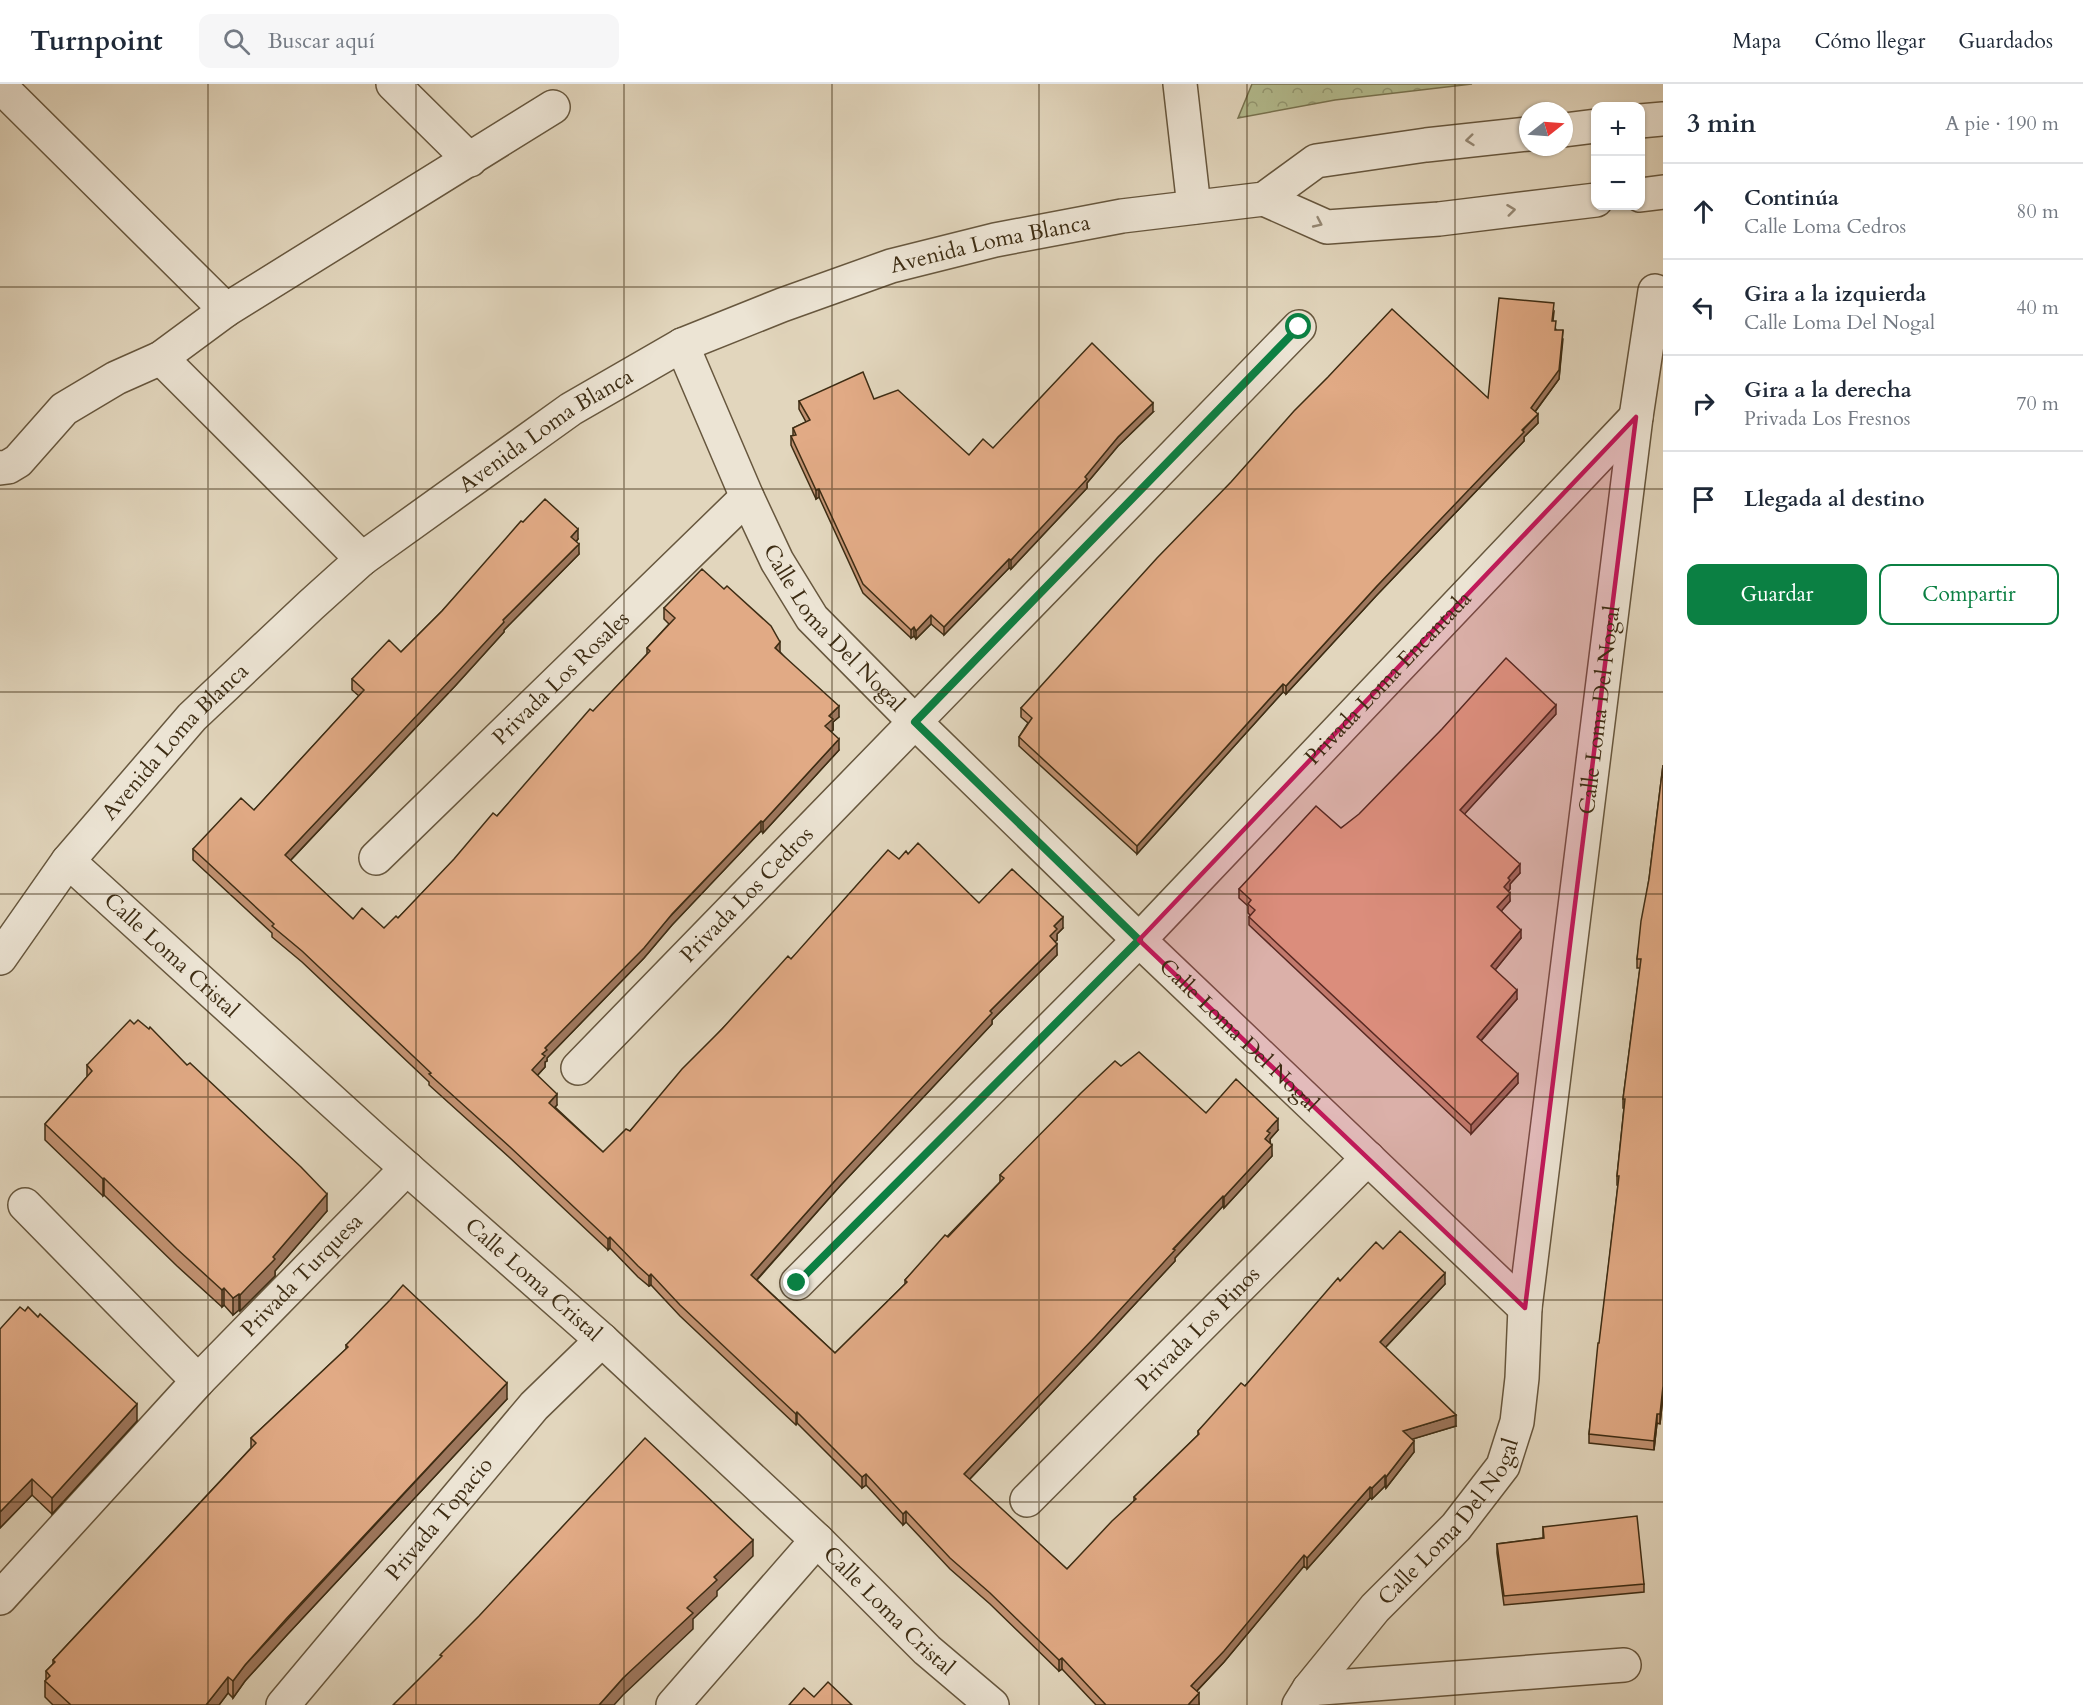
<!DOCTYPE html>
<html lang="es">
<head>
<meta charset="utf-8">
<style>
	body { margin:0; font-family:Cardo,serif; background:#f6f6f7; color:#1f2937 }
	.controls { position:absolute; right:18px; top:18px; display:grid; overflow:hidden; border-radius:12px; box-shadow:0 2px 4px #0004 }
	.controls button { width:54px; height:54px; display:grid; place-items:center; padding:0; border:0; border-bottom:2px solid #e0e1e3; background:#fff; color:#1f2937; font:30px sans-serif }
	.compass { position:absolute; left:1519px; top:18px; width:54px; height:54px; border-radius:50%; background:#fff; box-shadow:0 2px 4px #0004; rotate:73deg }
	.stop { position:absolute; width:18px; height:18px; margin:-14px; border:4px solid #0b8043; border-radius:50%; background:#fff }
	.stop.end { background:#0b8043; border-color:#fff; box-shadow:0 2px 6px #0008 }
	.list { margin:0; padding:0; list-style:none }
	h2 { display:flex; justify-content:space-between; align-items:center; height:78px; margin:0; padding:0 24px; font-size:26px }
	h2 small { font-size:20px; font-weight:400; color:#747a83 }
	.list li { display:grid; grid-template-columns:39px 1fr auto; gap:18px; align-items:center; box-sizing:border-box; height:96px; padding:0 24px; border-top:2px solid #e0e1e3 }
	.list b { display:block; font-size:22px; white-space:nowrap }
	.list p { margin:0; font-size:20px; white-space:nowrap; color:#747a83 }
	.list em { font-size:20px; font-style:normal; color:#747a83 }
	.actions { display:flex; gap:12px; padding:18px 24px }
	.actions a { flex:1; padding:14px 0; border:2px solid #0b8043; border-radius:12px; text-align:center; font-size:21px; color:#0b8043 }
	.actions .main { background:#0b8043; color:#fff }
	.icon { flex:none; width:33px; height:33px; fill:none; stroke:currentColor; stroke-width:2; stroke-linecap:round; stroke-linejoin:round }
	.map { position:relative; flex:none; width:1663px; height:1621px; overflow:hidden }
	header { display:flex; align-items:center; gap:36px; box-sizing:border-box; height:84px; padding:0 30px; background:#fff; border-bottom:2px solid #e0e1e3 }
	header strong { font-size:28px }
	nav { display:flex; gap:33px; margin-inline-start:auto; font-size:21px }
	.search { width:420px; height:54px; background:#f6f6f7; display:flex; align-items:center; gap:15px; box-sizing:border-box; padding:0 21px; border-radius:12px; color:#747a83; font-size:22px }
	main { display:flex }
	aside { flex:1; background:#fff }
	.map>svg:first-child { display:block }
	.forest { fill:url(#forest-crowns); stroke:#797552; stroke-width:1.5 }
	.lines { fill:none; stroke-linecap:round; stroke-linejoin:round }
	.minor-casing { stroke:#67573e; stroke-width:36 }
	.minor { stroke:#ece4d4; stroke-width:33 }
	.wall { fill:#c29272; stroke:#3e2d14; stroke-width:1.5 }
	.shaded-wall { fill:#9e775d; stroke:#3e2d14; stroke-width:1.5 }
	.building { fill:#e1aa85; stroke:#3e2d14; stroke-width:1.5 }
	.oneway { stroke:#958874 }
	.route { stroke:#0b8043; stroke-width:8 }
	.marked { fill:#c2185b; fill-opacity:0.2; stroke:#c2185b; stroke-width:4.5; stroke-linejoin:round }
	.grid { fill:none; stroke:#3e2d14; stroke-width:1.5; stroke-opacity:0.55 }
	.labels { text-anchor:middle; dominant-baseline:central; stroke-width:5; stroke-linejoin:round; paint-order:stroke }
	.street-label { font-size:22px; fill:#3e2d14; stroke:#ece4d4 }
</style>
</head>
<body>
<header>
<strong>Turnpoint</strong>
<div class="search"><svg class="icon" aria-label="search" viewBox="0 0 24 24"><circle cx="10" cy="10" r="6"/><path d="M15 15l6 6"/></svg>Buscar aquí</div>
<nav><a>Mapa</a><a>Cómo llegar</a><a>Guardados</a></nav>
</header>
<main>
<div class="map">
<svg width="1663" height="1621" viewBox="0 0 1663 1621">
	<defs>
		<pattern id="forest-crowns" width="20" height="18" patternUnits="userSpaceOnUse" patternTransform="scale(1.5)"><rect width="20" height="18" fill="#b4bd90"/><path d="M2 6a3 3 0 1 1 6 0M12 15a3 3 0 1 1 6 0" fill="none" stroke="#949a74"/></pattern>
	</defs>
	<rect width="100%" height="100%" fill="#e2d6bd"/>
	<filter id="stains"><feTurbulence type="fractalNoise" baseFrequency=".00333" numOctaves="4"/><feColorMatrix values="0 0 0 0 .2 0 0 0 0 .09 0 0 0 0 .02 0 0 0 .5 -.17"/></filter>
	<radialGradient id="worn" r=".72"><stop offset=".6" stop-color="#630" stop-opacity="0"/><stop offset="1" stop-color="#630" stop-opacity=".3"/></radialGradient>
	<path class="forest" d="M 1252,0 L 1472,0 L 1335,16 L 1238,34 Z"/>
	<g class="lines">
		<defs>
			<g id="minor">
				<path d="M 393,0 L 470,76"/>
				<path d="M 1180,0 L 1194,123"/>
				<path d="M 0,2 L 226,226"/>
				<path d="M 1640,37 L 1663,35"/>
				<path d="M 1564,46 L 1596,42"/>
				<path d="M 1640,111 L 1663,108"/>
				<path d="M 1264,115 L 1327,143 L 1439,135 L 1596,116"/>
				<path id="s1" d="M 682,261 L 747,413 L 777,477 L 812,534 L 915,638 L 1139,856 L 1525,1224"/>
				<path d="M 161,274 L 362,475"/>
				<path d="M 0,384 L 8,383 L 18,377 L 64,325 L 116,294 L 161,274 L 226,226 L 553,23"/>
				<path id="s2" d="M 376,774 L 747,413"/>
				<path id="s3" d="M 68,777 L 376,1057 L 602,1256 L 817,1456 L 927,1566 L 992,1621"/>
				<path id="s4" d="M 0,874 L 68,777 L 192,633 L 311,521 L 362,475 L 571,325 L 682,261 L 782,221 L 891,182 L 995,156 L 1122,132 L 1264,115 L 1316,77 L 1426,61 L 1528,50"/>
				<path id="s5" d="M 578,984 L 1299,243"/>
				<path d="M 25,1121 L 198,1297"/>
				<path id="s6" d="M 797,1199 L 1139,856 L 1636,333"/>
				<path id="s7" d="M 1027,1416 L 1368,1074"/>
				<path id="s8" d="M 0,1514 L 198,1297 L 407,1084"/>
				<path d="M 1309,1605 L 1624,1581"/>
				<path id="s9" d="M 283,1621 L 534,1322 L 602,1256"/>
				<path d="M 673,1621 L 817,1456"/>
				<path id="s10" d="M 1299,1621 L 1309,1605 L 1375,1524 L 1456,1443 L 1503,1382 L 1517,1338 L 1522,1294 L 1525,1224 L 1636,333 L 1655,207"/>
			</g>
		</defs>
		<use href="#minor" class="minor-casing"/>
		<use href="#minor" class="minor"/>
	</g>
	<g class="wall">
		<path d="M 1554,228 L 1553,237 L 1556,246 L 1563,255 L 1559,295 L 1535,328 L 1538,339 L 1524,353 L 1524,357 L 1376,512 L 1286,610 L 1283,608 L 1137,770 L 1019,662 L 1019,653 L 1028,639 L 1021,633 L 1021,624 L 1488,314 Z"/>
		<path d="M 874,315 L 969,371 L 993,364 L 1153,328 L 1118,362 L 1087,399 L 1087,404 L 1011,485 L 1009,484 L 944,551 L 931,540 L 916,555 L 914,552 L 911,554 L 863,509 L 819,413 L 816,415 L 791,361 L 791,352 L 793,352 L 793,344 L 806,338 L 799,325 L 799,317 Z"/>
		<path d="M 523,438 L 578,455 L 576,458 L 579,470 L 504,546 L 504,548 L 456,601 L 290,777 L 353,835 L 384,844 L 398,834 L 497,732 L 647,570 L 647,564 L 669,540 L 664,535 L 664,524 L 780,568 L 839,633 L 833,638 L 833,646 L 831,648 L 839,666 L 763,749 L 761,747 L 672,841 L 644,874 L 547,974 L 547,977 L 545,978 L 545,983 L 537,992 L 557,1021 L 555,1023 L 603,1068 L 630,1047 L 722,945 L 791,875 L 899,775 L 908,770 L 979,819 L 1063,844 L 1057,850 L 1057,856 L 1055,857 L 1057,871 L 992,936 L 992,940 L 840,1102 L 757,1196 L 835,1269 L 905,1200 L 905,1196 L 1000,1098 L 1000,1091 L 1121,982 L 1206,1029 L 1278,1046 L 1270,1055 L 1272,1072 L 1224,1124 L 1223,1122 L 1175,1174 L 1175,1177 L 1095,1263 L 969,1396 L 1067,1485 L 1134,1417 L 1134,1413 L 1198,1351 L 1198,1347 L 1245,1302 L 1340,1197 L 1383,1165 L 1445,1200 L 1385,1264 L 1456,1342 L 1412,1355 L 1414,1368 L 1386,1404 L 1385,1402 L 1372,1415 L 1370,1414 L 1307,1485 L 1304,1482 L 1224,1578 L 1197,1607 L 1199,1620 L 1199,1621 L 1096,1621 L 1062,1585 L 1059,1587 L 990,1520 L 950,1485 L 906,1438 L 903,1441 L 866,1401 L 862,1404 L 797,1339 L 796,1341 L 680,1232 L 651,1201 L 649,1202 L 638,1193 L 610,1164 L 608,1166 L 510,1074 L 429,1001 L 429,998 L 302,878 L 272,853 L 272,849 L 193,776 L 193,765 L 254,726 L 359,612 L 352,606 L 352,595 L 401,568 L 442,527 Z"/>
		<path d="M 1556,630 L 1464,730 L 1520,789 L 1510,800 L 1510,805 L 1508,807 L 1510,817 L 1501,827 L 1521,854 L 1495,886 L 1517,915 L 1481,957 L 1518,999 L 1471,1050 L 1249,841 L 1249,833 L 1250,831 L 1248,829 L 1248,822 L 1239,814 L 1239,805 L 1341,744 Z"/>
		<path d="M 1663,681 L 1663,1312 L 1660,1340 L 1657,1339 L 1654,1366 L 1589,1359 L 1589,1350 L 1618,1101 L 1617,1101 L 1617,1092 L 1624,1024 L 1623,1024 L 1623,1015 L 1640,884 L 1637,884 L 1637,875 L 1649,795 Z"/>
		<path d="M 87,981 L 327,1127 L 275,1187 L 275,1192 L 240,1227 L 239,1226 L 233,1231 L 224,1221 L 222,1223 L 177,1182 L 104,1111 L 103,1112 L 45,1056 L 45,1040 L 87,993 Z"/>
		<path d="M 0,1245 L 137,1337 L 52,1430 L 32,1411 L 0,1444 Z"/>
		<path d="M 346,1261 L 507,1315 L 286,1552 L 245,1597 L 233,1614 L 228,1609 L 219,1621 L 53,1621 L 45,1613 L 45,1597 L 46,1596 L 46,1587 L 53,1580 L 53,1576 L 251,1364 L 251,1354 L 346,1265 Z"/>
		<path d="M 1543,1443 L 1644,1500 L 1644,1508 L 1504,1521 L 1497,1469 L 1497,1460 L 1543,1454 Z"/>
	</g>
	<g class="shaded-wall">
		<path d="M 1563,246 L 1559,295 L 1531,333 L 1531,324 Z"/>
		<path d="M 1153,319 L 1153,328 L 1118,362 L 1087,399 L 1087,404 L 1011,485 L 1011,476 L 1118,353 Z"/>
		<path d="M 1538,330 L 1538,339 L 1524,353 L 1524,357 L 1376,512 L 1286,610 L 1286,602 L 1376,503 Z"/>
		<path d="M 819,405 L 819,413 L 816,415 L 816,406 Z"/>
		<path d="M 578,445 L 578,455 L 571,464 L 571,453 Z"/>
		<path d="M 579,460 L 579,470 L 504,546 L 504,548 L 456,601 L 285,782 L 285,771 L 503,536 Z"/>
		<path d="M 1009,475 L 1009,484 L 944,551 L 944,543 Z"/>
		<path d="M 931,531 L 931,540 L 916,555 L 916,547 Z"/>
		<path d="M 914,543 L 914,552 L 911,554 L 911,546 Z"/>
		<path d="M 780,558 L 780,569 L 775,564 Z"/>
		<path d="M 1283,600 L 1283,608 L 1137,770 L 1137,762 Z"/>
		<path d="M 1556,621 L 1556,630 L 1460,735 L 1460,726 Z"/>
		<path d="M 839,622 L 839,633 L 833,638 L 833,646 L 825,653 L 825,642 L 829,632 Z"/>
		<path d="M 839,655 L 839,666 L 763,749 L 763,738 Z"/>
		<path d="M 761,737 L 761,747 L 672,841 L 644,874 L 547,974 L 547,977 L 545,978 L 545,983 L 532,997 L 532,986 L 545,964 Z"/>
		<path d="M 1520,780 L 1520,789 L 1510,800 L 1510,805 L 1504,812 L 1504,803 L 1508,794 Z"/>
		<path d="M 1510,809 L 1510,817 L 1497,832 L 1497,823 Z"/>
		<path d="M 1063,833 L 1063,844 L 1057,850 L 1057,856 L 1050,863 L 1050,852 L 1054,842 Z"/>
		<path d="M 1521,846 L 1521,854 L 1491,891 L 1491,882 Z"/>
		<path d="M 1057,860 L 1057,871 L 992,936 L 992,940 L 840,1102 L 751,1202 L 751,1191 L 840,1091 L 990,927 Z"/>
		<path d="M 1517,906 L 1517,915 L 1477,961 L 1477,953 Z"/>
		<path d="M 1518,990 L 1518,999 L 1471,1050 L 1471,1041 Z"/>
		<path d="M 557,1010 L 557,1021 L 549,1029 L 549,1019 Z"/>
		<path d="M 1278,1035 L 1278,1046 L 1270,1055 L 1270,1060 L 1265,1055 L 1267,1047 Z"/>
		<path d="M 1272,1061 L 1272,1072 L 1224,1124 L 1224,1113 Z"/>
		<path d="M 104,1094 L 104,1111 L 103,1112 L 103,1095 Z"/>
		<path d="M 327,1110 L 327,1127 L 275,1187 L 275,1192 L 240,1227 L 240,1211 Z"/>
		<path d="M 1223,1112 L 1223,1122 L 1175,1174 L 1175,1177 L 1095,1263 L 964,1401 L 964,1390 Z"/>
		<path d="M 610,1153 L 610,1164 L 608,1166 L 608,1155 Z"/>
		<path d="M 1445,1189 L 1445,1200 L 1380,1269 L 1380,1258 Z"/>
		<path d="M 651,1190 L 651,1201 L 649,1202 L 649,1192 Z"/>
		<path d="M 224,1204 L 224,1221 L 222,1223 L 222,1206 Z"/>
		<path d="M 239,1210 L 239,1226 L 233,1231 L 233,1214 Z"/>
		<path d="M 507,1299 L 507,1315 L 286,1552 L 245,1597 L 233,1614 L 233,1597 L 245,1581 Z"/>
		<path d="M 1663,1302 L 1663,1312 L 1660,1340 L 1660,1330 Z"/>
		<path d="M 137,1320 L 137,1337 L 52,1430 L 52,1414 Z"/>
		<path d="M 797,1328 L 797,1339 L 796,1341 L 796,1330 Z"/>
		<path d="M 1657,1330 L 1657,1339 L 1654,1366 L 1654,1357 Z"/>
		<path d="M 1456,1331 L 1456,1342 L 1403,1358 L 1403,1347 Z"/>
		<path d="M 1414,1357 L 1414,1368 L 1386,1404 L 1386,1393 Z"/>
		<path d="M 866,1390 L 866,1401 L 862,1404 L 862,1393 Z"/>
		<path d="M 1385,1391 L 1385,1402 L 1372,1415 L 1372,1404 Z"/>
		<path d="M 32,1395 L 32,1411 L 0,1444 L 0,1428 Z"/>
		<path d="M 1370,1403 L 1370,1414 L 1307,1485 L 1307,1474 Z"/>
		<path d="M 906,1427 L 906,1438 L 903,1441 L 903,1430 Z"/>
		<path d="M 753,1456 L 753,1472 L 717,1507 L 717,1512 L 693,1535 L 693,1545 L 623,1611 L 614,1621 L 599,1621 L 714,1493 Z"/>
		<path d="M 1304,1471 L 1304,1482 L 1224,1578 L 1191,1613 L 1191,1602 Z"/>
		<path d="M 1062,1574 L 1062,1585 L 1059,1587 L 1059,1576 Z"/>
		<path d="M 228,1593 L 228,1609 L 219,1621 L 206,1621 Z"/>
		<path d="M 1199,1609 L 1199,1621 L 1188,1621 Z"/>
	</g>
	<g class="building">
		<path d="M 1499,214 L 1554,219 L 1552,237 L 1556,237 L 1555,246 L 1563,246 L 1559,286 L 1531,324 L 1538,330 L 1522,346 L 1524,348 L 1376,503 L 1286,602 L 1283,600 L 1137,762 L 1019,653 L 1032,634 L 1021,624 L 1157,474 L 1231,398 L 1294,327 L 1328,293 L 1392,225 L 1488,314 Z"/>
		<path d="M 1092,259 L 1153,319 L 1118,353 L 1085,393 L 1087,395 L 1011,476 L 1009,475 L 944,543 L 931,531 L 916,547 L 914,543 L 911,546 L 863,500 L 819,405 L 816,406 L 791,352 L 796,351 L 793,344 L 810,336 L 799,317 L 863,288 L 874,315 L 898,306 L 969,371 L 983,355 L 993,364 Z"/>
		<path d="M 545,415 L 578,445 L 571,453 L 579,460 L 503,536 L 504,538 L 456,590 L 285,771 L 353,835 L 362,824 L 384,844 L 396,832 L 398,834 L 454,775 L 493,729 L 497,732 L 590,625 L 593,627 L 650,567 L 647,564 L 675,534 L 664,524 L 702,485 L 724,505 L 727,502 L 771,542 L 780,558 L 775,564 L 839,622 L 829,632 L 833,635 L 825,642 L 839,655 L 763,738 L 761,737 L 672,830 L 644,864 L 545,964 L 547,966 L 542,970 L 545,972 L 532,986 L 557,1010 L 549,1019 L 603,1068 L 626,1045 L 630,1047 L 682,985 L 722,945 L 788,872 L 791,875 L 888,766 L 899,775 L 906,767 L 908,770 L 918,759 L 979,819 L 1012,785 L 1063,833 L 1054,842 L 1057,845 L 1050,852 L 1057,860 L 990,927 L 992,929 L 840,1091 L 751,1191 L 835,1269 L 907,1198 L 905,1196 L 945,1151 L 948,1153 L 1004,1094 L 1000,1091 L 1081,1009 L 1115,977 L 1121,982 L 1139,968 L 1206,1029 L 1236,995 L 1278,1035 L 1267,1047 L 1270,1049 L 1265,1055 L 1272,1061 L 1224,1113 L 1223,1112 L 1173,1165 L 1175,1166 L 1095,1253 L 964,1390 L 1067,1485 L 1112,1437 L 1136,1415 L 1134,1413 L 1199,1350 L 1198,1347 L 1241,1299 L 1245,1302 L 1338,1194 L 1340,1197 L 1376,1158 L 1383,1165 L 1400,1147 L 1445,1189 L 1380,1258 L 1456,1331 L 1403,1347 L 1414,1357 L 1386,1393 L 1385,1391 L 1372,1404 L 1370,1403 L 1307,1474 L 1304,1471 L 1224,1567 L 1191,1602 L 1199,1609 L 1188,1621 L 1106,1621 L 1062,1574 L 1059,1576 L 990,1509 L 950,1474 L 906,1427 L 903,1430 L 866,1390 L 862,1393 L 797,1328 L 796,1330 L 680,1221 L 651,1190 L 649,1192 L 638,1182 L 610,1153 L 608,1155 L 510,1063 L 429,990 L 431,989 L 302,867 L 272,842 L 274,840 L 193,765 L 241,714 L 254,726 L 364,606 L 352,595 L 389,556 L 401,568 L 442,527 L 521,437 L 523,438 Z"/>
		<path d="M 1506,574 L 1556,621 L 1460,726 L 1520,780 L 1508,794 L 1510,796 L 1504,803 L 1510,809 L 1497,823 L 1521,846 L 1491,882 L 1517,906 L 1477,953 L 1518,990 L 1471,1041 L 1249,833 L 1255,826 L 1248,820 L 1251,816 L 1239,805 L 1316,722 L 1341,744 L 1359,730 L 1442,645 Z"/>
		<path d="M 1663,681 L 1663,1302 L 1660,1330 L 1657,1330 L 1654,1357 L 1589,1350 L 1598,1259 L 1599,1259 L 1619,1092 L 1617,1092 L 1625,1015 L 1623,1015 L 1641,875 L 1637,875 L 1641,837 L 1649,795 Z"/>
		<path d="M 130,936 L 134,940 L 138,936 L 149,945 L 150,943 L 187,981 L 190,979 L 301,1083 L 327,1110 L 273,1173 L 275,1175 L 240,1211 L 239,1210 L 233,1214 L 224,1204 L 222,1206 L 177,1165 L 104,1094 L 103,1095 L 45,1040 L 92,987 L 87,981 Z"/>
		<path d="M 403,1201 L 507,1299 L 286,1535 L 245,1581 L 233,1597 L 228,1593 L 206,1621 L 71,1621 L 45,1597 L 50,1592 L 46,1587 L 55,1578 L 53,1576 L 256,1359 L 251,1354 L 348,1263 L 346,1261 L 390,1216 Z"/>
		<path d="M 20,1223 L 25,1227 L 28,1223 L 38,1233 L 40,1230 L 137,1320 L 52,1414 L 32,1395 L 0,1428 L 0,1245 Z"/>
		<path d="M 645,1354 L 753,1456 L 714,1493 L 717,1496 L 687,1524 L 693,1529 L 623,1594 L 599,1621 L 393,1621 L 442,1572 L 440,1571 L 479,1532 Z"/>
		<path d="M 1637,1432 L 1644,1500 L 1504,1512 L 1497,1460 L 1544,1454 L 1543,1443 Z"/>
		<path d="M 828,1598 L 852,1621 L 789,1621 L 804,1604 L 814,1613 Z"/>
	</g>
	<defs><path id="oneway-chevron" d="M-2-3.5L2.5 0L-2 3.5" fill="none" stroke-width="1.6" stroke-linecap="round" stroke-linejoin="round" transform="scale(1.5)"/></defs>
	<g class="oneway">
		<use href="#oneway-chevron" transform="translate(1470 56) rotate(174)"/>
		<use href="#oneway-chevron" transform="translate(1511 126) rotate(-7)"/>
		<use href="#oneway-chevron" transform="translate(1318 139) rotate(25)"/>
	</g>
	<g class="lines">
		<path class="route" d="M 797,1199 L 1139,856 L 915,638 L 1299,243"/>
	</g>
	<path class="marked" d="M 1636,333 L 1576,812 L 1525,1224 L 1139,856 Z"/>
	<path class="grid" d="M 208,0 L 208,1621M 416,0 L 416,1621M 624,0 L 624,1621M 832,0 L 832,1621M 1039,0 L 1039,1621M 1247,0 L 1247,1621M 1455,0 L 1455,1621M 0,203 L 1663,203M 0,405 L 1663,405M 0,608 L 1663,608M 0,810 L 1663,810M 0,1013 L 1663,1013M 0,1216 L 1663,1216M 0,1418 L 1663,1418"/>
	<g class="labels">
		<g class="street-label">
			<text stroke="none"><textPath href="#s4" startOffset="1251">Avenida Loma Blanca</textPath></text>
			<text stroke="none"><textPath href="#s4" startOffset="765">Avenida Loma Blanca</textPath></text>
			<text stroke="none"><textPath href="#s1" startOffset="324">Calle Loma Del Nogal</textPath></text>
			<text stroke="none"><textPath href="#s2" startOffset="258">Privada Los Rosales</textPath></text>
			<text stroke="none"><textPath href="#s6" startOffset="846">Privada Loma Encantada</textPath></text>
			<text stroke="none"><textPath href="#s10" startOffset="1078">Calle Loma Del Nogal</textPath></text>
			<text stroke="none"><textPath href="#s4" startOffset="279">Avenida Loma Blanca</textPath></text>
			<text stroke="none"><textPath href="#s5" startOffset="242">Privada Los Cedros</textPath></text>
			<text stroke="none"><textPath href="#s3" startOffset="140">Calle Loma Cristal</textPath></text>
			<text stroke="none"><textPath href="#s1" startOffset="900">Calle Loma Del Nogal</textPath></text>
			<text stroke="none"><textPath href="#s8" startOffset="442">Privada Turquesa</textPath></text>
			<text stroke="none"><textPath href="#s3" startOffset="626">Calle Loma Cristal</textPath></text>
			<text stroke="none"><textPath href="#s7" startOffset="242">Privada Los Pinos</textPath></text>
			<text stroke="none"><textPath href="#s9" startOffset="243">Privada Topacio</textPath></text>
			<text stroke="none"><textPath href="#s10" startOffset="238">Calle Loma Del Nogal</textPath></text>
			<text stroke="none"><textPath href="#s3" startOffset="1112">Calle Loma Cristal</textPath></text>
		</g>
	</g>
	<rect width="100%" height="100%" filter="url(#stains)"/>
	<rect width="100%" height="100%" fill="url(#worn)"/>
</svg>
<div class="controls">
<button>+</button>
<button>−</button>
</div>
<svg class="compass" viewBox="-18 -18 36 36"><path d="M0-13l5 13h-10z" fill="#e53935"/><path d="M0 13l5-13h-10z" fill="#747a83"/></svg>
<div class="stop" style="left:1299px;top:243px"></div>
<div class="stop end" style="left:797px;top:1199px"></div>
</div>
<aside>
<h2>3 min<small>A pie · 190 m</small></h2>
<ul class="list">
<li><svg class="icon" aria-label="ahead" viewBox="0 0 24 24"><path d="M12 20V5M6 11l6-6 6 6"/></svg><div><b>Continúa</b><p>Calle Loma Cedros</p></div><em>80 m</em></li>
<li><svg class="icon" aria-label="left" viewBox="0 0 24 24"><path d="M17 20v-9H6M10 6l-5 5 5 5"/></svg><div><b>Gira a la izquierda</b><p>Calle Loma Del Nogal</p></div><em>40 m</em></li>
<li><svg class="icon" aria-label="right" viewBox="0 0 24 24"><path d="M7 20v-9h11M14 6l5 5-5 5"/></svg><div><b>Gira a la derecha</b><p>Privada Los Fresnos</p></div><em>70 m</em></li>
<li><svg class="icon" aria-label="arrive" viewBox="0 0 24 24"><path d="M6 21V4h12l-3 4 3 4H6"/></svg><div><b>Llegada al destino</b></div></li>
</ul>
<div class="actions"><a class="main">Guardar</a><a>Compartir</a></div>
</aside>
</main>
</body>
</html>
